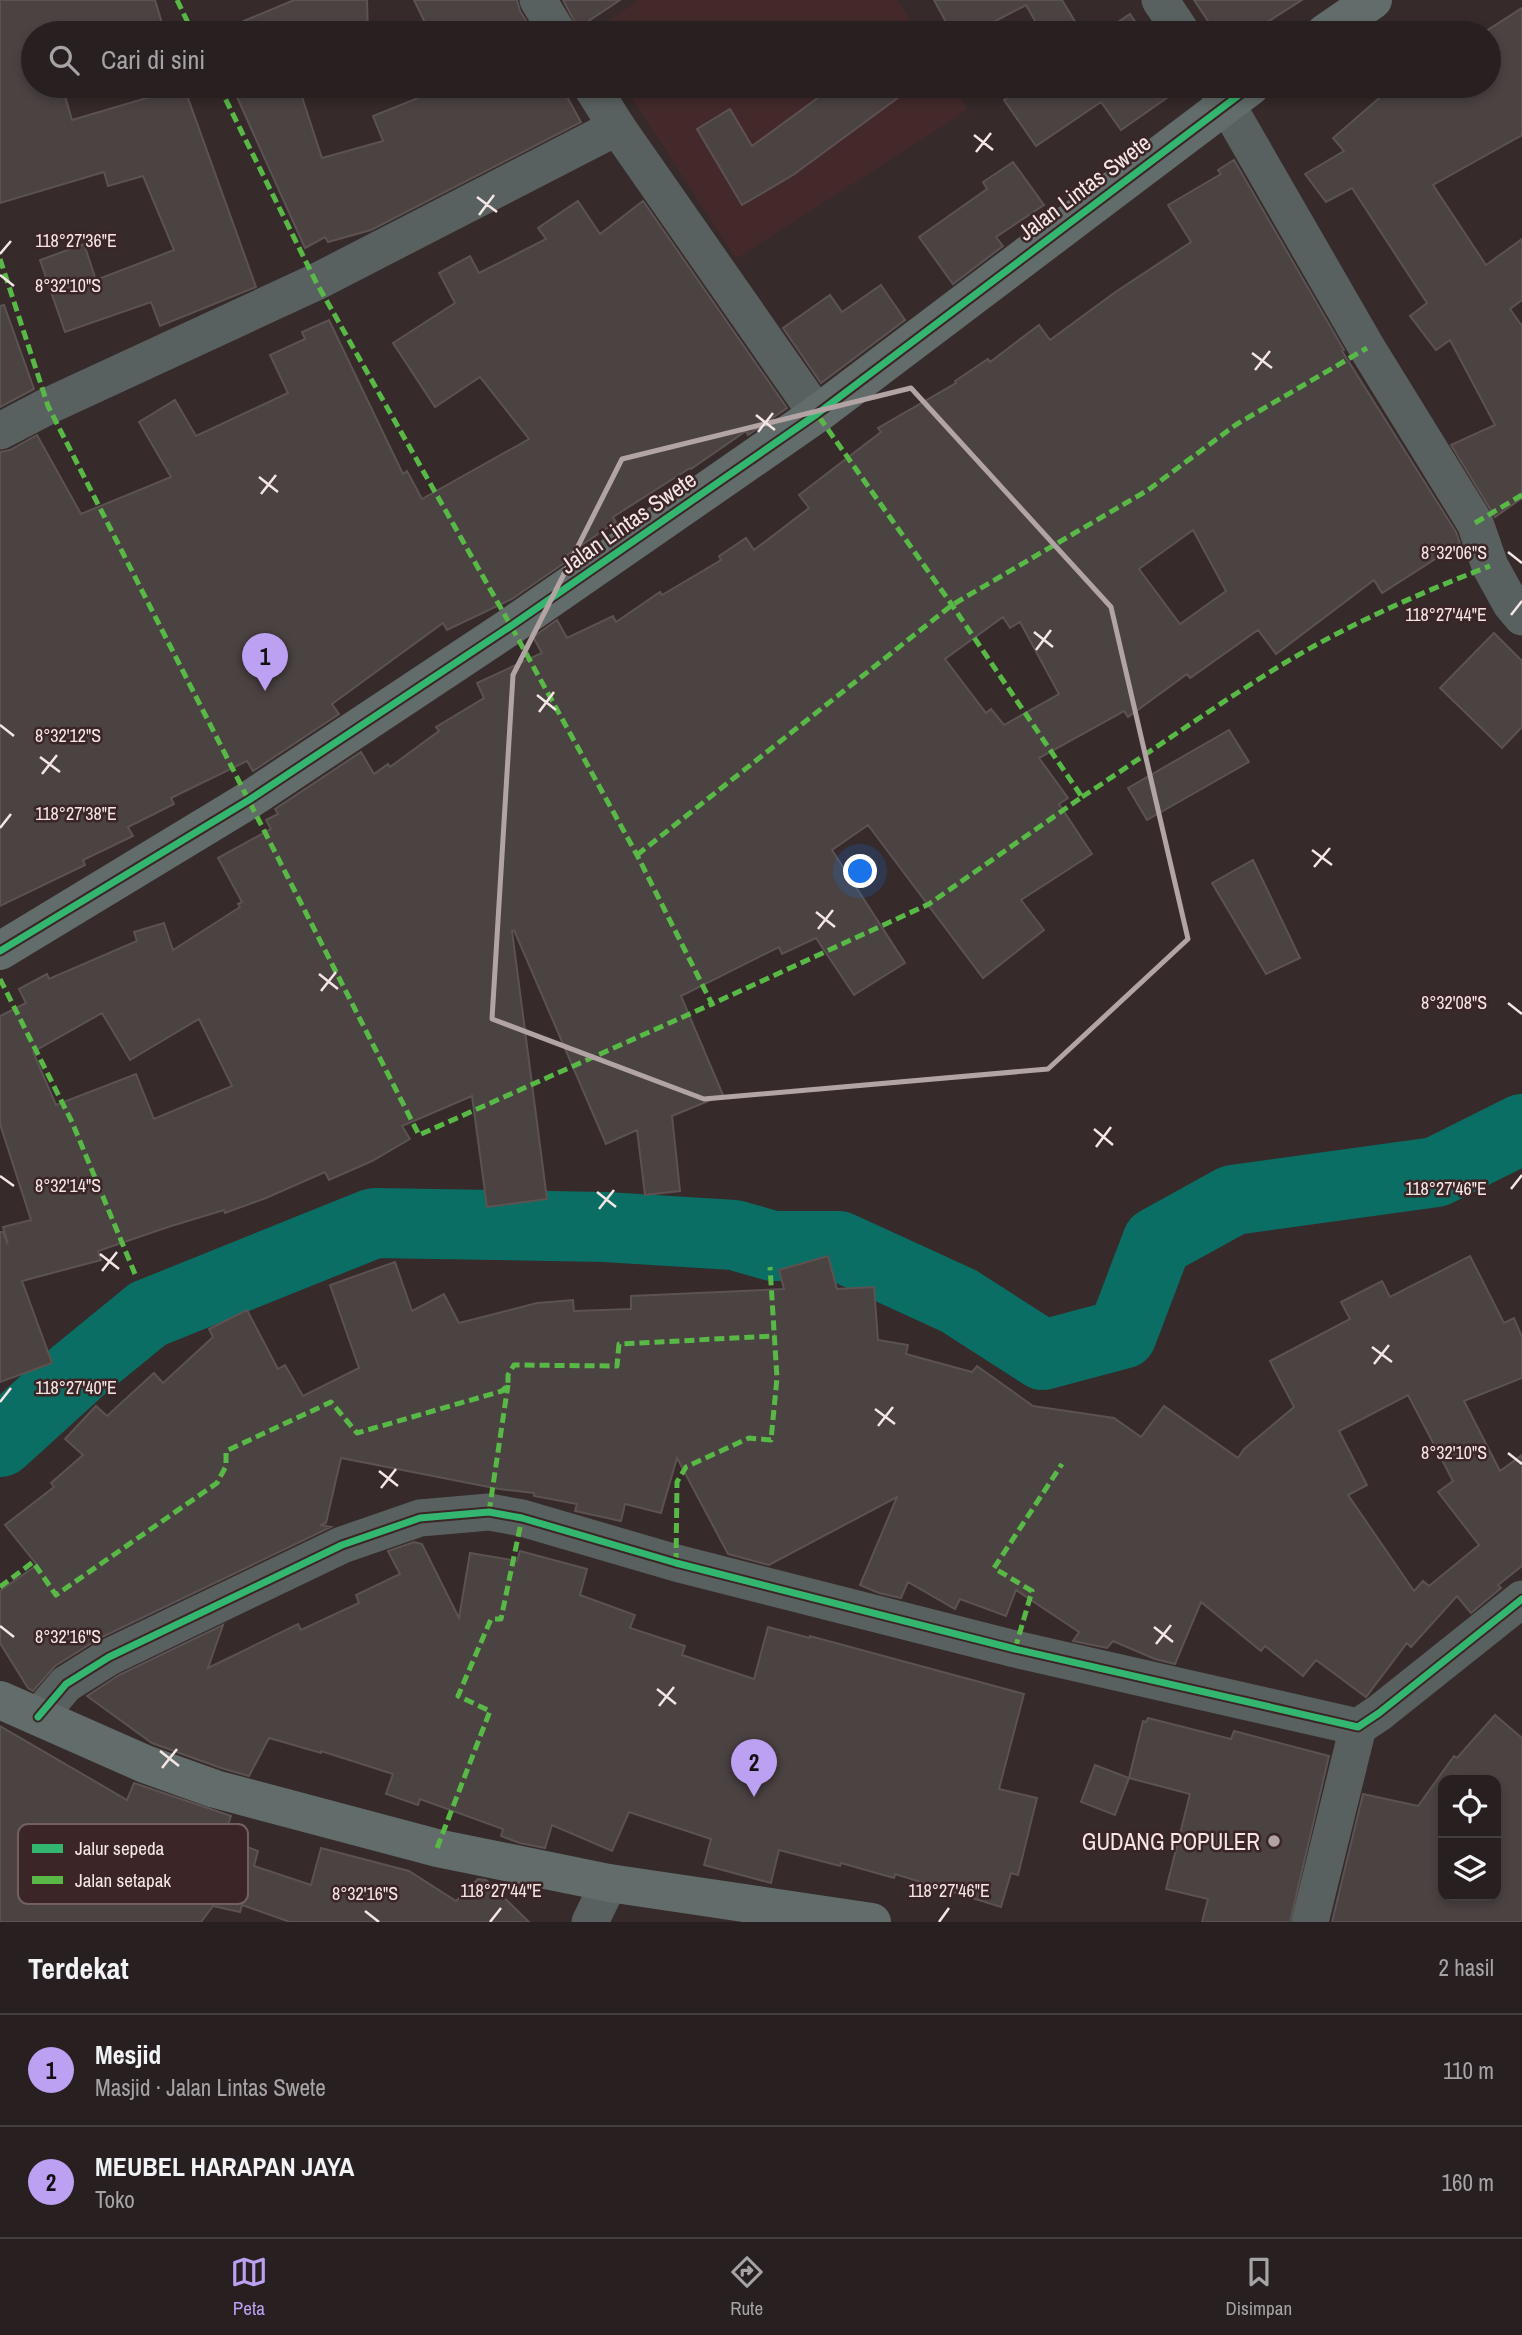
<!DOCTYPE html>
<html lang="id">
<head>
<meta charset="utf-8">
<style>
	body { margin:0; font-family:"Archivo Narrow",sans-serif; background:#302829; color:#f1f3f6 }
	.controls { position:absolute; right:21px; bottom:21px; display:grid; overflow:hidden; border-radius:14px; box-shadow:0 4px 10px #0003 }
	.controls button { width:63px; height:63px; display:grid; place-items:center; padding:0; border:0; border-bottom:2px solid #443e3e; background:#282020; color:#f1f3f6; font:35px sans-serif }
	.you { position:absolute; left:861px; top:872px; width:24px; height:24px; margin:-18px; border:5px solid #fff; border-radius:50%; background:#1a73e8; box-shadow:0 0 0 10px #1a73e833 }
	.badge { display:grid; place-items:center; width:46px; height:46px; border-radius:50%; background:#bca0f2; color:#111; font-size:23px; font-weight:700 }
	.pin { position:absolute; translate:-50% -58px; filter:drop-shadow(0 2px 4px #0008) }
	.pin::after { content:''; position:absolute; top:37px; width:24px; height:21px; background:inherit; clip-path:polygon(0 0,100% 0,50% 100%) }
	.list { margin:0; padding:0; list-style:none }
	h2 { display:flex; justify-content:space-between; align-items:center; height:91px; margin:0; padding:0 28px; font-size:30px }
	h2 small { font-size:23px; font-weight:400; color:#a5a3a5 }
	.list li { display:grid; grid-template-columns:46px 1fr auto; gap:21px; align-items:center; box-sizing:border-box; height:112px; padding:0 28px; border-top:2px solid #443e3e }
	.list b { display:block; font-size:26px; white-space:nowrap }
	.list p { margin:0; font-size:23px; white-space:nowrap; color:#a5a3a5 }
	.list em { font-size:23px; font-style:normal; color:#a5a3a5 }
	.icon { flex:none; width:38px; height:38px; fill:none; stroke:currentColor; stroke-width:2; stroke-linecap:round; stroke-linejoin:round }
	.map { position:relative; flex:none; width:1522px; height:1922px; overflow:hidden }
	.search { position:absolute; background:#282020; box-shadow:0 4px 10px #0003; left:21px; right:21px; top:21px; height:77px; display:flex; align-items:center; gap:18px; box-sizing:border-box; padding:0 24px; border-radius:38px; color:#a5a3a5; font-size:26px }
	.sheet { height:315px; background:#282020 }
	nav { display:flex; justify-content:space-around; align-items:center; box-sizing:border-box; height:98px; border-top:2px solid #443e3e; background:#282020; font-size:19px; color:#a5a3a5 }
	nav a { display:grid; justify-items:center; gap:4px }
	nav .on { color:#bca0f2 }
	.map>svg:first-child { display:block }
	.built { fill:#43292a }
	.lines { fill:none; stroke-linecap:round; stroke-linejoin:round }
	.river { stroke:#0b6e64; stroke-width:70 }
	.building { fill:#4b4242; stroke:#5c5252; stroke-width:2; fill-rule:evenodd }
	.street { stroke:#596160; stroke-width:37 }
	.secondary { stroke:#626c6b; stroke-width:38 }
	.quiet { stroke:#58b947; stroke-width:5; stroke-dasharray:10 5; stroke-linecap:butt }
	.cycleway-casing { stroke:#3b2526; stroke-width:11 }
	.cycleway { stroke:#33b770; stroke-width:7 }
	.marked { fill:none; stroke:#b2a4a4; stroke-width:5; stroke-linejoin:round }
	.ticks { fill:none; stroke:#f5e6e6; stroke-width:2.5 }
	.poi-dot { fill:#b2a4a4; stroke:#3b2526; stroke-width:2.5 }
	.labels { text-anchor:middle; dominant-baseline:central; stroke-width:5; stroke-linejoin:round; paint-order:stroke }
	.street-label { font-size:23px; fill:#f5e6e6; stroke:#3b2526 }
	.poi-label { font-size:23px; fill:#f5e6e6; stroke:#3b2526; text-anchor:end }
	.key { fill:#3b2526; stroke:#735f60; stroke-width:2 }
	.key-label { font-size:19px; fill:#f5e6e6 }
	.ticks-label { font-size:18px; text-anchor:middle; fill:#f5e6e6; stroke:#3b2526; stroke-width:5; stroke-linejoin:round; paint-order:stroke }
</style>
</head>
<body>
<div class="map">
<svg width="1522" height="1922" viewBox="0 0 1522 1922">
	<rect width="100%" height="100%" fill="#362a2a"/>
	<g class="built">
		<path d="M 639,0 L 897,0 L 919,33 L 590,33 Z"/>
		<path d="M 624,86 L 953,86 L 968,110 L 736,259 Z"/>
	</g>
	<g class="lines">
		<path class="river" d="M 0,1442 L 77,1372 L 148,1314 L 374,1223 L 605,1227 L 734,1235 L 773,1246 L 839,1246 L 959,1301 L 1043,1355 L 1122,1334 L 1157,1242 L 1233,1200 L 1436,1172 L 1522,1129"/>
	</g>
	<g class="building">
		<path d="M 0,0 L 155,0 L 165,33 L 33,33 L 33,86 L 62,86 L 72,120 L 184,87 L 256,287 L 160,326 L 151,302 L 65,332 L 40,260 L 84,244 L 96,280 L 174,250 L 143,176 L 108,186 L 104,172 L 0,203 Z"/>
		<path d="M 294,0 L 367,0 L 368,33 L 215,33 Z"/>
		<path d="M 414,0 L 517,0 L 520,11 L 534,33 L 430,33 Z"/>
		<path d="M 563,0 L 620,0 L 578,28 Z"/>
		<path d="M 934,0 L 1062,0 L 1082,33 L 1042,33 L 1026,5 L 973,33 L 952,33 Z"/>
		<path d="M 1194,0 L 1302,0 L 1250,33 L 1216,33 Z"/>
		<path d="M 1522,8 L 1522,135 L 1433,185 L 1486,265 L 1522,239 L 1522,300 L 1510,309 L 1522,326 L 1522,498 L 1495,517 L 1451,445 L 1495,425 L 1450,340 L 1436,350 L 1410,316 L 1427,303 L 1352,188 L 1326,202 L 1305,174 L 1344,151 L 1333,138 L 1385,93 L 1387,96 L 1402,86 L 1489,86 L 1489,33 L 1483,33 Z"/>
		<path d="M 1130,14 L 1143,33 L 1102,33 Z"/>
		<path d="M 232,86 L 371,86 L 300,91 L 322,158 L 383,141 L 373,116 L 448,86 L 561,86 L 581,122 L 371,230 L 328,242 L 325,237 L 305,248 Z"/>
		<path d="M 834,86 L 914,86 L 793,175 L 742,205 L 697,129 L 730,109 L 752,146 Z"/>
		<path d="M 1025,86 L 1180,86 L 1181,88 L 1121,130 L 1101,102 L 1036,146 L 1004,100 Z"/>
		<path d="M 1234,160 L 1344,350 L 1342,351 L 1456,532 L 1460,543 L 1382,593 L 1374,580 L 1276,654 L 1258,630 L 1190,678 L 1187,674 L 1128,717 L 1124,711 L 1039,758 L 1068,798 L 1059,804 L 1092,854 L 1021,900 L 1044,930 L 983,978 L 868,825 L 832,850 L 905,963 L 854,995 L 816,938 L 782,954 L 779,947 L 681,996 L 723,1095 L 672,1116 L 680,1191 L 645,1195 L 637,1130 L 606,1144 L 514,930 L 512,931 L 547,1199 L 487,1207 L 472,1096 L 402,1126 L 410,1139 L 372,1161 L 329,1180 L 325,1172 L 266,1198 L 225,1213 L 224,1210 L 168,1227 L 98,1251 L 101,1260 L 22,1281 L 52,1363 L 0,1382 L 0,1232 L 3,1232 L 8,1244 L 3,1227 L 31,1220 L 0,1124 L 0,1016 L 26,1003 L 19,989 L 47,974 L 49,979 L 137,941 L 134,932 L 164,923 L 173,950 L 240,907 L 238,904 L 242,902 L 218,858 L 271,829 L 266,820 L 278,814 L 275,809 L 361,752 L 374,774 L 388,764 L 390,767 L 439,731 L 436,727 L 484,698 L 477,683 L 542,653 L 533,637 L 557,620 L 567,638 L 613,616 L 616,622 L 660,592 L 662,595 L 721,560 L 719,556 L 746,538 L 754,550 L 809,508 L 799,495 L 881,432 L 878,428 L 956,383 L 955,381 L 988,359 L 990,362 L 1039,325 L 1050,340 L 1114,293 L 1191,242 L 1168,205 L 1221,174 L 1218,170 ZM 1193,530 L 1226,591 L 1180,624 L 1139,569 ZM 1003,617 L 1010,628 L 1020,622 L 1059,694 L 1004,725 L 991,709 L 986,713 L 945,659 ZM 102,1013 L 130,1060 L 199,1019 L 232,1086 L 154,1119 L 136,1074 L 56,1105 L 33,1052 Z"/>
		<path d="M 1013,162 L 1044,205 L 996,237 L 1003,246 L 953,284 L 919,237 L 987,189 L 983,182 Z"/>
		<path d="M 578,201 L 600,234 L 643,201 L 787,408 L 748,435 L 746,431 L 691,469 L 690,468 L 613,517 L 616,522 L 567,555 L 570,559 L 512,599 L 447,630 L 443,623 L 332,704 L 339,714 L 253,771 L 247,761 L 171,798 L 174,804 L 128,827 L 133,836 L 83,860 L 85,865 L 0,906 L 0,452 L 10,450 L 37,435 L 81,514 L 171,477 L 139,422 L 175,400 L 196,436 L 288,393 L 270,355 L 305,339 L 302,332 L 329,320 L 403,474 L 407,471 L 422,499 L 529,439 L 480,377 L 435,407 L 393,343 L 455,303 L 439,273 L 470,256 L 479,273 L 546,239 L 538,228 Z"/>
		<path d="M 881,285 L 905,320 L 821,383 L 783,328 L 830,295 L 842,312 Z"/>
		<path d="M 4,305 L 34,389 L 0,407 L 0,306 Z"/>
		<path d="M 1494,633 L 1522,661 L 1522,727 L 1502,748 L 1440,688 Z"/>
		<path d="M 1229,730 L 1249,762 L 1147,820 L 1128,788 Z"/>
		<path d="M 1253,860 L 1300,958 L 1266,974 L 1212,883 Z"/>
		<path d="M 828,1256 L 837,1289 L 874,1287 L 878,1340 L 908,1345 L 906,1354 L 972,1372 L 977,1366 L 1033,1406 L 1114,1418 L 1141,1437 L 1164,1406 L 1238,1458 L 1244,1449 L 1294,1407 L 1270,1361 L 1350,1319 L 1341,1302 L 1382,1281 L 1390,1297 L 1470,1256 L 1504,1323 L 1514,1318 L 1522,1337 L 1522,1378 L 1464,1401 L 1500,1471 L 1522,1455 L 1522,1566 L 1498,1585 L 1501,1588 L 1471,1613 L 1457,1596 L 1411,1647 L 1407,1643 L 1366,1697 L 1316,1660 L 1303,1676 L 1265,1646 L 1261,1651 L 1201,1602 L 1175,1664 L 1155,1659 L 1113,1641 L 1107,1648 L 1073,1641 L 1079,1632 L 1016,1590 L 1006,1616 L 960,1599 L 955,1609 L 908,1582 L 901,1598 L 879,1593 L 860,1585 L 897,1497 L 769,1565 L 728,1554 L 677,1458 L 661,1513 L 625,1504 L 621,1521 L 575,1511 L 577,1504 L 534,1496 L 534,1493 L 499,1489 L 341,1458 L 326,1523 L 320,1525 L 331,1527 L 100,1638 L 55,1666 L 33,1691 L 28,1688 L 0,1643 L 0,1591 L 37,1565 L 5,1525 L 54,1487 L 51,1483 L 83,1455 L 65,1439 L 96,1406 L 107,1416 L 154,1373 L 163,1383 L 213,1337 L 209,1329 L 247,1310 L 278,1369 L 285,1365 L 303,1396 L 359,1368 L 330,1285 L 395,1262 L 412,1311 L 444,1294 L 459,1323 L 537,1303 L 573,1300 L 574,1311 L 631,1309 L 631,1296 L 784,1289 L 779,1270 ZM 1408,1395 L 1453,1481 L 1438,1492 L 1479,1545 L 1429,1586 L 1423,1581 L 1414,1591 L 1348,1495 L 1367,1485 L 1339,1431 Z"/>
		<path d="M 414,1542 L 422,1544 L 459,1618 L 470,1553 L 517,1561 L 520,1551 L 587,1569 L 580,1595 L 635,1615 L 630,1628 L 685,1646 L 682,1655 L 754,1679 L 768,1627 L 810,1638 L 810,1636 L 1024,1694 L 999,1789 L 1037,1798 L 1018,1875 L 1011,1873 L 1001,1907 L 895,1874 L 894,1878 L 841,1863 L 840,1866 L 779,1850 L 771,1883 L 704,1865 L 711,1839 L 629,1812 L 612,1851 L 552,1825 L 545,1848 L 520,1843 L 501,1836 L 503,1829 L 420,1799 L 418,1805 L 386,1794 L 393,1774 L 321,1751 L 321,1753 L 269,1738 L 249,1776 L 221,1768 L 152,1743 L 87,1696 L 119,1675 L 223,1625 L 208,1668 L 298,1624 L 301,1630 L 359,1603 L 356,1595 L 400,1574 L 388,1551 Z"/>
		<path d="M 1495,1715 L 1522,1738 L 1522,1922 L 1332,1922 L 1363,1794 L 1418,1806 L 1454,1756 L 1457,1758 ZM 1443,1780 L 1496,1780 L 1496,1896 L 1443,1896 Z"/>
		<path d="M 1148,1718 L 1231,1739 L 1234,1731 L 1329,1756 L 1290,1922 L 1202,1922 L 1208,1899 L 1166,1889 L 1190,1794 L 1129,1778 L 1143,1721 L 1146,1722 Z"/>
		<path d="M 0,1726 L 127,1800 L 134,1783 L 231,1816 L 224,1838 L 258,1851 L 254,1866 L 311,1885 L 321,1848 L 409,1871 L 456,1901 L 478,1879 L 486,1880 L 529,1922 L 290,1922 L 242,1905 L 240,1912 L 213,1906 L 201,1922 L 0,1922 Z"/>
		<path d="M 1095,1765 L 1129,1778 L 1115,1815 L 1081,1802 Z"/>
	</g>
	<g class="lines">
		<g class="street">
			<path d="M 538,0 L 558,33"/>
			<path d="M 1160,0 L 1182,33"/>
			<path d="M 591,86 L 617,127 L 817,414"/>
			<path d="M 1216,86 L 1367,348 L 1475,523 L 1490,566 L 1511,604 L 1522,617"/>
			<path d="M 0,431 L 48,406 L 316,282 L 617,127"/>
			<path d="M 38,1717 L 66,1684 L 109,1657 L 342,1545 L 420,1518 L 489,1512 L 522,1518 L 676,1563 L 1015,1649 L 1358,1727 L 1379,1713 L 1522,1599"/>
			<path d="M 590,1922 L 609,1883"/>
			<path d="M 1310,1922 L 1358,1727"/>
		</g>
		<g class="secondary">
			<path d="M 1325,33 L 1373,0"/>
			<path d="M 0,951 L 249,800 L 511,626 L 817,414 L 1251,86"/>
			<path d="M 0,1700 L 145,1764 L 215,1789 L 437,1848 L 609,1883 L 872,1922"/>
		</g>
		<g class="quiet">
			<path d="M 177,0 L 193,33"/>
			<path d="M 219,86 L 316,282 L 511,626 L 637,855 L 712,1004 L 929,904 L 1082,797 L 952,605 L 817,414"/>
			<path d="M 0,259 L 48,406 L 419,1135 L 712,1004"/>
			<path d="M 1475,523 L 1522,495"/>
			<path d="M 1082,797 C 1147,754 1212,708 1278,667 C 1345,626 1417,594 1490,566"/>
			<path d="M 637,855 L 952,605 L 1148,490 L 1237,424 L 1367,348"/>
			<path d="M 0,979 L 72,1122 L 135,1274"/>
			<path d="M 489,1512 L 508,1385"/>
			<path d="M 676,1563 L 677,1482 L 686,1467 L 749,1438 L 771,1440 L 777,1378 L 770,1267"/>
			<path d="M 0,1587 L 33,1562 L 56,1595 L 217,1483 L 226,1466 L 226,1451 L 331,1402 L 357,1433 L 502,1391 L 508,1385 L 508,1375 L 514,1365 L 617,1366 L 619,1344 L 775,1336"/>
			<path d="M 1015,1649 L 1032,1591 L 994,1568 L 1062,1464"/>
			<path d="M 437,1848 L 490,1711 L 458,1696 L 491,1619 L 501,1619 L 522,1518"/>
		</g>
		<defs>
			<g id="cycleway">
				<path d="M 0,951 L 249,800 L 511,626 L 817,414 L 1251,86"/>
				<path d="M 38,1717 L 66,1684 L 109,1657 L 342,1545 L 420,1518 L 489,1512 L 522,1518 L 676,1563 L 1015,1649 L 1358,1727 L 1379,1713 L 1522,1599"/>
			</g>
		</defs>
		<use href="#cycleway" class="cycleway-casing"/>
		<use href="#cycleway" class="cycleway"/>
	</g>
	<path class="marked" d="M 911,388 L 1111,607 L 1188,939 L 1048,1069 L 704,1099 L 492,1019 L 513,675 L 622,459 Z"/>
	<path class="ticks" d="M 974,135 L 993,150M 976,152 L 991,133M 477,197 L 497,212M 479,215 L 494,195M 0,254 L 11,241M 0,275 L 14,286M 1252,353 L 1272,368M 1255,370 L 1270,351M 756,415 L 775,430M 758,432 L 773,413M 259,477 L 278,492M 261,494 L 276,475M 1508,552 L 1522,563M 1511,615 L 1522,601M 1034,632 L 1053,647M 1036,650 L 1051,630M 537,695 L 556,710M 539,712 L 554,692M 0,725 L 14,736M 40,757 L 60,772M 42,774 L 57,755M 0,828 L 11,814M 1312,850 L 1332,865M 1314,867 L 1330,848M 816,912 L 835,927M 818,929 L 833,910M 319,974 L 338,989M 321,991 L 336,972M 1508,1003 L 1522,1014M 1094,1129 L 1113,1145M 1096,1147 L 1111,1127M 0,1176 L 14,1186M 1511,1189 L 1522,1175M 597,1192 L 616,1207M 599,1209 L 614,1190M 100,1254 L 119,1269M 102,1271 L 117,1252M 1372,1347 L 1392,1362M 1374,1364 L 1389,1345M 0,1402 L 11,1388M 875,1409 L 895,1424M 878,1426 L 893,1407M 1508,1453 L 1522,1464M 379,1471 L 398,1486M 381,1488 L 396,1469M 0,1626 L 14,1637M 1154,1627 L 1173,1642M 1156,1644 L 1171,1625M 657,1689 L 676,1704M 659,1706 L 674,1687M 160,1751 L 179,1766M 162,1768 L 177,1749M 365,1911 L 379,1922M 490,1922 L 501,1908M 939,1922 L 949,1908"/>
	<circle class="poi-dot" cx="1274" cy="1841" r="7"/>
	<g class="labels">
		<g class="street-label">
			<text transform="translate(1084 187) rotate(-37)">Jalan Lintas Swete</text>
			<text transform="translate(628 522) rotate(-35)">Jalan Lintas Swete</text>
		</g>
		<g class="poi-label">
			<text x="1260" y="1841">GUDANG POPULER</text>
		</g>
	</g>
	<rect x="18" y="1824" width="230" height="80" rx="10" class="key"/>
	<rect x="32" y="1844" width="31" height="9" fill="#33b770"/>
	<rect x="32" y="1876" width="31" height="8" fill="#58b947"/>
	<g class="key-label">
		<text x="75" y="1855">Jalur sepeda</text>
		<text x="75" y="1887">Jalan setapak</text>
	</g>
	<g class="ticks-label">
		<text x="76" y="247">118°27'36"E</text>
		<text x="68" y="292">8°32'10"S</text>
		<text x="1454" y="559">8°32'06"S</text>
		<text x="1446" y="621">118°27'44"E</text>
		<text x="68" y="742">8°32'12"S</text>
		<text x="76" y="820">118°27'38"E</text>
		<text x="1454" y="1009">8°32'08"S</text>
		<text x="68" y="1192">8°32'14"S</text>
		<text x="1446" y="1195">118°27'46"E</text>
		<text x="76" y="1394">118°27'40"E</text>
		<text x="1454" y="1459">8°32'10"S</text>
		<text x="68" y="1643">8°32'16"S</text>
		<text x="501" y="1897">118°27'44"E</text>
		<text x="949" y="1897">118°27'46"E</text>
		<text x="365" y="1900">8°32'16"S</text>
	</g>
</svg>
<div class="controls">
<button><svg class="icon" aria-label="locate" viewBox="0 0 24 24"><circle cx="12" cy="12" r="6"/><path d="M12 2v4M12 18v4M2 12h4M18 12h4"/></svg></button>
<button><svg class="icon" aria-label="layers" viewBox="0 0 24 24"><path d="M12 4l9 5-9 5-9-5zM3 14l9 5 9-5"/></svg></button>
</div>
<div class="you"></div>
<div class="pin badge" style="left:265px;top:691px">1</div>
<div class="pin badge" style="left:754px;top:1797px">2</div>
<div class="search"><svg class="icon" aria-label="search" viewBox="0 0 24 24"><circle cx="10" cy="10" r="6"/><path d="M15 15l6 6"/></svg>Cari di sini</div>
</div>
<section class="sheet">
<h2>Terdekat<small>2 hasil</small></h2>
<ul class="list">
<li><span class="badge">1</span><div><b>Mesjid</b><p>Masjid · Jalan Lintas Swete</p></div><em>110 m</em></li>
<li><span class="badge">2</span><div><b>MEUBEL HARAPAN JAYA</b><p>Toko</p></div><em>160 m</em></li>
</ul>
</section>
<nav>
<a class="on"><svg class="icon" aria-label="map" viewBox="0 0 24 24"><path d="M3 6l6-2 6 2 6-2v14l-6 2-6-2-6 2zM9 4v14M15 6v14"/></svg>Peta</a>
<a><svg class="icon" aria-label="directions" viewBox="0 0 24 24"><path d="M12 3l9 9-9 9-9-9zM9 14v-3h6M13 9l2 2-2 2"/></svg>Rute</a>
<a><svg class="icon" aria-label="saved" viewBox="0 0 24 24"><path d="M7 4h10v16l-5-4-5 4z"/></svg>Disimpan</a>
</nav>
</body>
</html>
